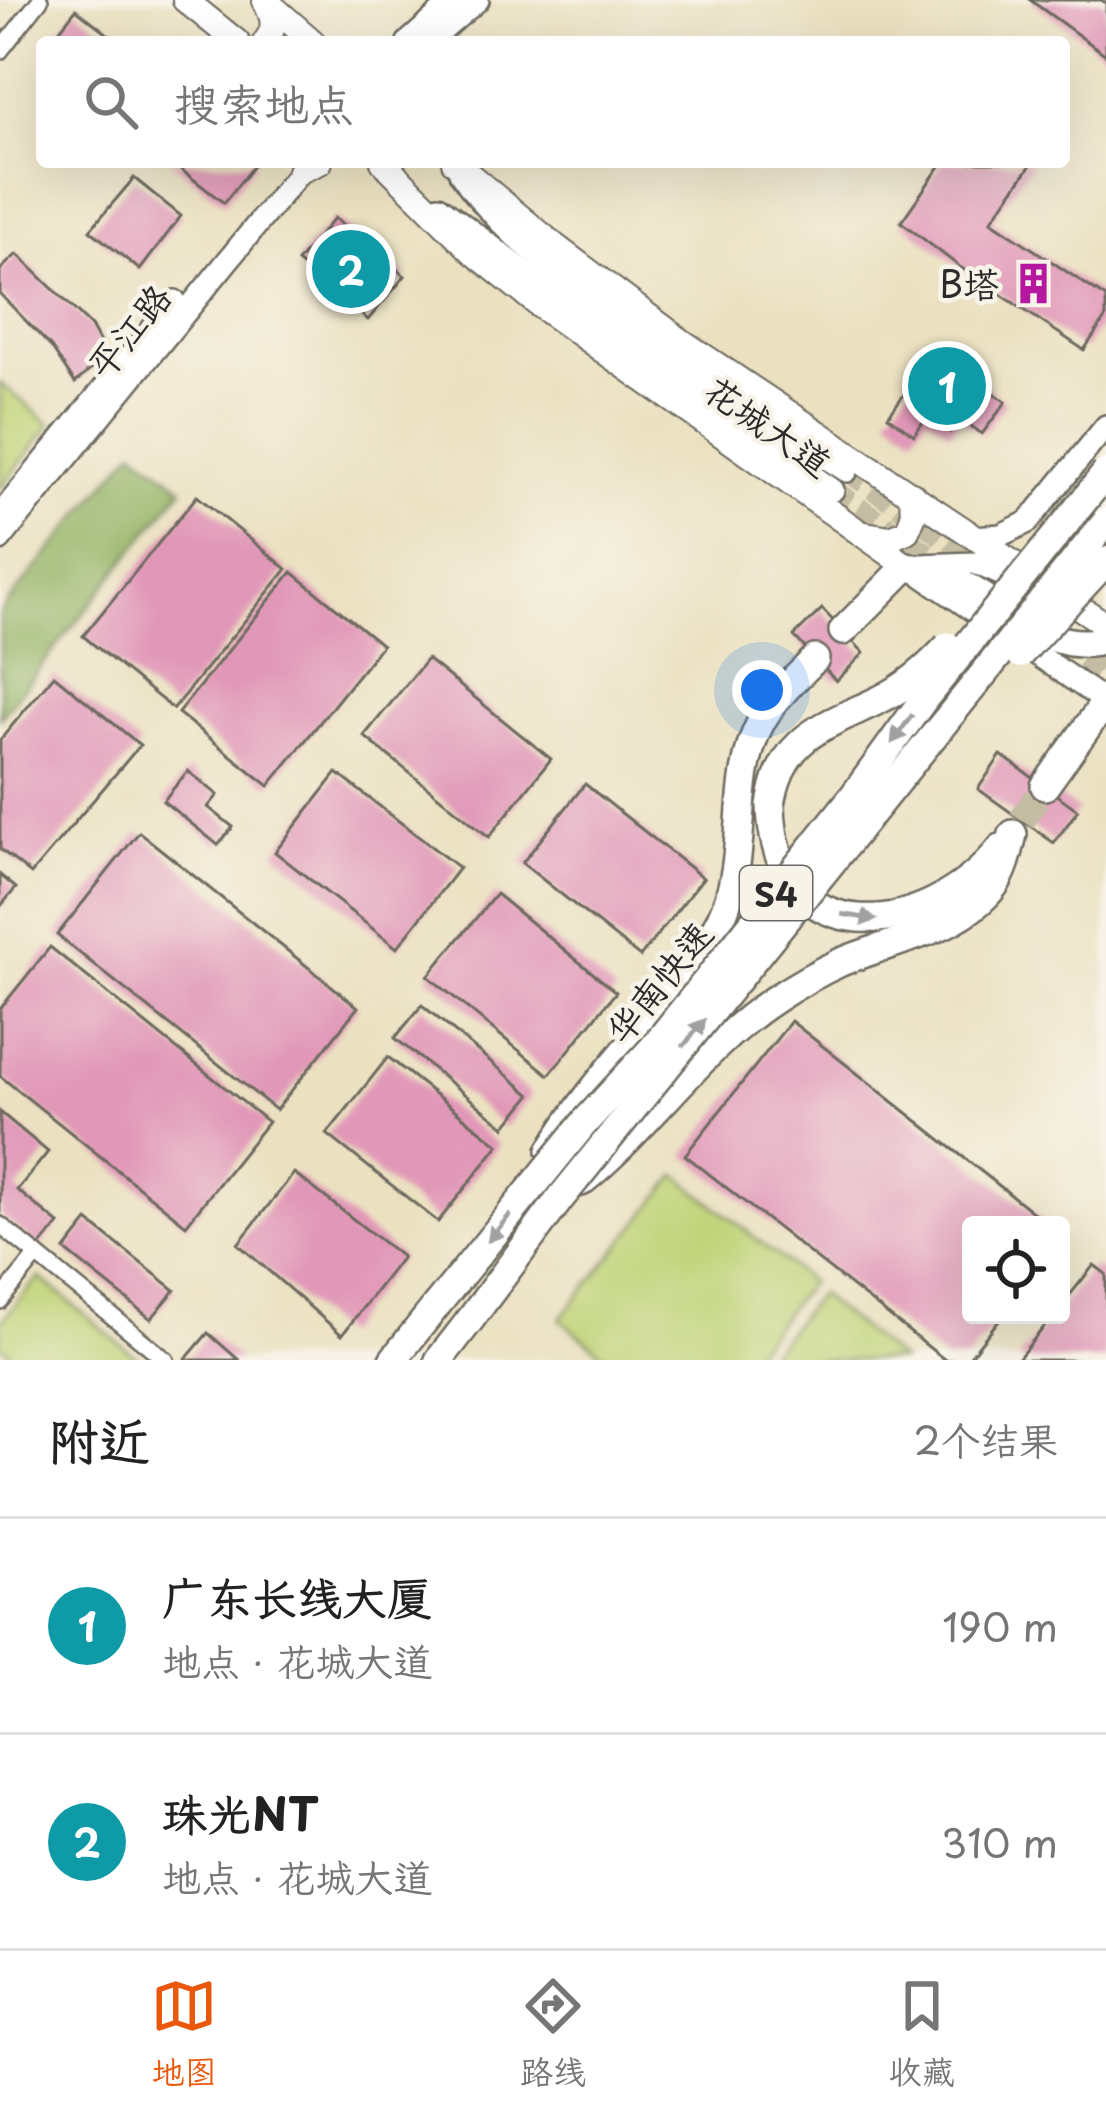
<!DOCTYPE html>
<html lang="zh">
<head>
<meta charset="utf-8">
<style>
	body { margin:0; font-family:"Playpen Sans","LXGW WenKai TC",sans-serif; background:#f2f2f2; color:#222 }
	.controls { position:absolute; right:36px; bottom:36px; display:grid; overflow:hidden; border-radius:12px; box-shadow:0 12px 48px #0002 }
	.controls button { width:108px; height:108px; display:grid; place-items:center; padding:0; border:0; border-bottom:3px solid #e0e0e0; background:#fff; color:#222; font:60px sans-serif }
	.you { position:absolute; left:762px; top:690px; width:42px; height:42px; margin:-30px; border:9px solid #fff; border-radius:50%; background:#1a73e8; box-shadow:0 0 0 18px #1a73e833 }
	.badge { display:grid; place-items:center; width:78px; height:78px; border-radius:50%; background:#ea580c; color:#fff; font-size:39px; font-weight:700 }
	.pin { position:absolute; translate:-50% -50%; border:6px solid #fff; box-shadow:0 3px 12px #0006 }
	.list { margin:0; padding:0; list-style:none }
	h2 { display:flex; justify-content:space-between; align-items:center; height:156px; margin:0; padding:0 48px; font-size:51px }
	h2 small { font-size:39px; font-weight:400; color:#767676 }
	.list li { display:grid; grid-template-columns:78px 1fr auto; gap:36px; align-items:center; box-sizing:border-box; height:216px; padding:0 48px; border-top:3px solid #e0e0e0 }
	.list b { display:block; font-size:45px; white-space:nowrap }
	.list p { margin:0; font-size:39px; white-space:nowrap; color:#767676 }
	.list em { font-size:39px; font-style:normal; color:#767676 }
	.icon { flex:none; width:66px; height:66px; fill:none; stroke:currentColor; stroke-width:2; stroke-linecap:round; stroke-linejoin:round }
	.map { position:relative; flex:none; width:1106px; height:1360px; overflow:hidden }
	.search { position:absolute; background:#fff; box-shadow:0 12px 48px #0002; left:36px; right:36px; top:36px; height:132px; display:flex; align-items:center; gap:30px; box-sizing:border-box; padding:0 42px; border-radius:12px; color:#767676; font-size:45px }
	.sheet { height:588px; background:#fff }
	nav { display:flex; justify-content:space-around; align-items:center; box-sizing:border-box; height:168px; border-top:3px solid #e0e0e0; background:#fff; font-size:33px; color:#767676 }
	nav a { display:grid; justify-items:center; gap:6px }
	nav .on { color:#ea580c }
	.map>svg:first-child { display:block }
	.green { fill:#bfd376; stroke:#757f50; stroke-width:3 }
	.forest { fill:#97b567; stroke:#617049; stroke-width:3 }
	.building { fill:#e198b8 }
	.lines { fill:none; stroke-linecap:round; stroke-linejoin:round }
	.secondary-tunnel { stroke:#c5bda3; stroke-width:21; stroke-dasharray:21 10; stroke-linecap:butt }
	.highway-tunnel { stroke:#c5bda3; stroke-width:27; stroke-dasharray:27 14; stroke-linecap:butt }
	.street-casing { stroke:#6e6b60; stroke-width:20 }
	.secondary-casing { stroke:#6e6b60; stroke-width:26 }
	.primary-casing { stroke:#6e6b60; stroke-width:28 }
	.highway-casing { stroke:#6e6b60; stroke-width:32 }
	.street { stroke:#fff; stroke-width:15 }
	.secondary { stroke:#fff; stroke-width:21 }
	.primary { stroke:#fff; stroke-width:24 }
	.highway { stroke:#fff; stroke-width:27 }
	.highway-bridge-casing { stroke:#6e6b60; stroke-width:32; stroke-linecap:butt }
	.highway-bridge { stroke:#fff; stroke-width:27 }
	.oneway { fill:#a0a0a0 }
	.labels { text-anchor:middle; dominant-baseline:central; stroke-width:9; stroke-linejoin:round; paint-order:stroke }
	.shield { fill:#f7f3e8; stroke:#686764; stroke-width:3 }
	.shield-label { font-size:33px; font-weight:bold; fill:#2b2b2b }
	.poi-label { font-size:36px; fill:#2b2b2b; stroke:#f7f3e8; text-anchor:end }
	.street-label { font-size:36px; fill:#2b2b2b; stroke:#f7f3e8 }
</style>
</head>
<body>
<div class="map">
<svg width="1106" height="1360" viewBox="0 0 1106 1360">
	<rect width="100%" height="100%" fill="#f7f3e8"/>
	<filter id="ink" filterUnits="userSpaceOnUse"><feTurbulence type="fractalNoise" baseFrequency=".00833" numOctaves="2"/><feDisplacementMap in="SourceGraphic" scale="24" xChannelSelector="R" yChannelSelector="G"/><feConvolveMatrix kernelMatrix="1 2 1 2 8 2 1 2 1" color-interpolation-filters="sRGB"/></filter>
	<filter id="wash" filterUnits="userSpaceOnUse"><feTurbulence type="fractalNoise" baseFrequency=".004" numOctaves="4" result="noise"/><feDisplacementMap in="SourceGraphic" scale="48" xChannelSelector="R" yChannelSelector="G"/><feGaussianBlur stdDeviation="2.7" result="paint"/><feColorMatrix in="noise" values="0 0 0 0 0 0 0 0 0 0 0 0 0 0 0 0 0 1.4 0 .05"/><feComposite in="paint" operator="in"/></filter>
	<g filter="url(#wash)">
		<rect width="100%" height="100%" fill="#ebe1c1"/>
		<g class="green">
			<path d="M 0,383 L 51,425 L 0,489 Z"/>
			<path d="M 677,1175 L 810,1282 L 747,1360 L 610,1360 L 560,1319 Z"/>
			<path d="M 39,1277 L 140,1360 L 18,1360 L 0,1345 L 0,1323 Z"/>
			<path d="M 818,1294 L 900,1360 L 764,1360 Z"/>
		</g>
		<path class="forest" d="M 134,450 L 183,488 L 0,718 L 0,612 Z"/>
		<g id="blocks">
			<g class="building">
				<path d="M 1030,0 L 1101,0 L 1106,3 L 1106,55 Z"/>
				<path d="M 76,9 L 118,42 L 50,42 Z"/>
				<path d="M 171,162 L 256,162 L 224,203 Z"/>
				<path d="M 943,162 L 1033,162 L 991,221 L 1106,298 L 1106,317 L 1084,350 L 960,267 L 901,222 Z"/>
				<path d="M 134,178 L 181,216 L 140,270 L 90,230 Z"/>
				<path d="M 334,218 L 405,276 L 368,320 L 297,262 Z"/>
				<path d="M 17,254 L 91,326 L 107,356 L 75,383 L 51,347 L 0,294 L 0,270 Z"/>
				<path d="M 940,353 L 1006,402 L 982,434 L 960,418 L 950,432 L 928,415 L 914,435 L 888,416 L 925,366 L 929,369 Z"/>
				<path d="M 197,496 L 287,569 L 173,709 L 83,636 Z"/>
				<path d="M 292,572 L 382,645 L 269,786 L 178,713 Z"/>
				<path d="M 822,609 L 864,653 L 836,681 L 794,636 Z"/>
				<path d="M 427,659 L 551,759 L 489,837 L 364,736 Z"/>
				<path d="M 54,675 L 140,745 L 31,874 L 0,849 L 0,740 Z"/>
				<path d="M 1001,755 L 1078,810 L 1054,843 L 978,789 Z"/>
				<path d="M 188,771 L 218,795 L 208,807 L 233,827 L 218,845 L 163,801 Z"/>
				<path d="M 337,773 L 459,868 L 397,948 L 275,852 Z"/>
				<path d="M 585,784 L 703,878 L 640,957 L 522,863 Z"/>
				<path d="M 139,832 L 358,1007 L 276,1110 L 57,935 Z"/>
				<path d="M 0,875 L 16,888 L 0,907 Z"/>
				<path d="M 496,894 L 616,992 L 549,1075 L 428,976 Z"/>
				<path d="M 50,947 L 268,1122 L 186,1225 L 0,1076 L 0,1009 Z"/>
				<path d="M 422,1005 L 531,1095 L 505,1127 L 395,1038 Z"/>
				<path d="M 791,1021 L 1049,1225 L 971,1225 L 971,1315 L 1003,1315 L 967,1360 L 945,1360 L 685,1155 Z"/>
				<path d="M 388,1057 L 499,1145 L 438,1222 L 327,1134 Z"/>
				<path d="M 0,1112 L 48,1152 L 17,1190 L 59,1224 L 40,1247 L 0,1215 Z"/>
				<path d="M 294,1173 L 402,1257 L 342,1335 L 238,1244 Z"/>
				<path d="M 88,1221 L 175,1290 L 151,1319 L 65,1250 Z"/>
				<path d="M 1094,1265 L 1106,1274 L 1106,1360 L 1017,1360 L 1054,1315 L 1061,1315 L 1061,1306 Z"/>
				<path d="M 208,1333 L 239,1360 L 185,1360 Z"/>
			</g>
		</g>
	</g>
	<g filter="url(#ink)">
		<use href="#blocks" fill-opacity="0" stroke="#6e6b60" stroke-width="3"/>
		<g class="lines">
			<g class="secondary-tunnel">
				<path d="M 847,471 L 986,567"/>
				<path d="M 833,490 L 952,570"/>
				<path d="M 1057,641 L 1106,674"/>
			</g>
			<path class="highway-tunnel" d="M 1022,820 L 1045,786"/>
			<defs>
				<g id="street">
					<path d="M 0,51 L 40,0"/>
					<path d="M 0,1225 L 166,1360"/>
					<path d="M 0,1301 L 37,1255"/>
				</g>
				<g id="secondary">
					<path d="M 408,42 L 455,0"/>
					<path d="M 429,42 L 478,0"/>
					<path d="M 460,173 C 493,223 539,258 586,294 C 670,358 758,415 847,471"/>
					<path d="M 439,206 L 590,322 L 833,490"/>
					<path d="M 0,515 L 175,301"/>
					<path d="M 973,537 L 1001,535 L 1028,522 L 1106,426"/>
					<path d="M 0,540 L 308,162"/>
					<path d="M 920,565 L 975,563 L 1028,586"/>
					<path d="M 923,576 L 1106,702"/>
				</g>
				<g id="primary">
					<path d="M 185,0 L 237,42"/>
					<path d="M 265,0 L 313,42"/>
					<path d="M 265,1 C 273,16 277,28 265,42"/>
					<path d="M 383,162 L 472,251 L 540,306 L 907,566"/>
					<path d="M 454,162 L 555,246 L 684,343 L 1106,625"/>
					<path d="M 300,171 L 320,162"/>
					<path d="M 865,534 L 891,538 L 907,531 L 913,517 L 912,494"/>
				</g>
				<g id="highway">
					<path d="M 843,631 L 907,566 C 925,572 944,576 961,584 C 1008,608 1050,656 1106,640"/>
					<path d="M 1045,786 L 1106,701"/>
					<path d="M 771,805 C 774,955 925,942 1001,848"/>
					<path d="M 551,1151 C 599,1068 677,1005 720,920 C 751,858 729,782 761,722 C 774,698 796,678 815,659"/>
					<path d="M 581,1182 C 650,1127 700,1048 775,999 C 795,986 817,973 839,963 C 889,941 960,932 994,886 C 1005,871 1009,851 1013,834"/>
					<path d="M 393,1360 L 436,1306"/>
					<path d="M 439,1360 L 467,1324"/>
				</g>
			</defs>
			<use href="#street" class="street-casing"/>
			<use href="#secondary" class="secondary-casing"/>
			<use href="#primary" class="primary-casing"/>
			<use href="#highway" class="highway-casing"/>
			<use href="#street" class="street"/>
			<use href="#secondary" class="secondary"/>
			<use href="#primary" class="primary"/>
			<use href="#highway" class="highway"/>
			<defs>
				<g id="highway-bridge">
					<path d="M 1020,654 L 1106,561"/>
					<path d="M 771,805 C 781,735 826,726 881,699 C 906,687 929,667 948,646"/>
					<path d="M 436,1306 L 585,1122 L 653,1048 L 855,794 L 924,699 L 1106,473"/>
					<path d="M 467,1324 L 560,1199 L 1106,522"/>
				</g>
			</defs>
			<use href="#highway-bridge" class="highway-bridge-casing"/>
			<use href="#highway-bridge" class="highway-bridge"/>
		</g>
		<defs><path id="oneway-solid" d="M-6-.8H1V-3.2L6.5 0L1 3.2V.8H-6Z" transform="scale(3)"/></defs>
		<g class="oneway">
			<use href="#oneway-solid" transform="translate(902 729) rotate(126)"/>
			<use href="#oneway-solid" transform="translate(859 917) rotate(9)"/>
			<use href="#oneway-solid" transform="translate(694 1033) rotate(-51)"/>
			<use href="#oneway-solid" transform="translate(499 1228) rotate(129)"/>
		</g>
	</g>
	<defs>
		<symbol id="building-bare" viewBox="-9 -9 18 18"><path d="M-4-6H4V6H1V3H-1V6H-4ZM-2.5-4.3h1.7v1.8h-1.7ZM.8-4.3h1.7v1.8H.8ZM-2.5-1h1.7V.8h-1.7ZM.8-1h1.7V.8H.8Z" fill="#b5179e" stroke="#f7f3e8" stroke-width="2.5" paint-order="stroke"/></symbol>
	</defs>
	<g fill-rule="evenodd">
		<use href="#building-bare" x="1004" y="254" width="59" height="59"/>
	</g>
	<g class="labels">
		<rect class="shield" x="740" y="866" width="72" height="54" rx="9"/>
		<g class="shield-label">
			<text x="776" y="893">S4</text>
		</g>
		<g class="poi-label">
			<text x="999" y="283">B塔</text>
		</g>
		<g class="street-label">
			<text transform="translate(128 330) rotate(-51)">平江路</text>
			<text transform="translate(769 425) rotate(35)">花城大道</text>
			<text transform="translate(658 981) rotate(-51)">华南快速</text>
		</g>
	</g>
</svg>
<div class="controls">
<button><svg class="icon" aria-label="locate" viewBox="0 0 24 24"><circle cx="12" cy="12" r="6"/><path d="M12 2v4M12 18v4M2 12h4M18 12h4"/></svg></button>
</div>
<div class="you"></div>
<div class="pin badge" style="left:947px;top:386px;background:#0f9aa8">1</div>
<div class="pin badge" style="left:351px;top:269px;background:#0f9aa8">2</div>
<div class="search"><svg class="icon" aria-label="search" viewBox="0 0 24 24"><circle cx="10" cy="10" r="6"/><path d="M15 15l6 6"/></svg>搜索地点</div>
</div>
<section class="sheet">
<h2>附近<small>2个结果</small></h2>
<ul class="list">
<li><span class="badge" style="background:#0f9aa8">1</span><div><b>广东长线大厦</b><p>地点 · 花城大道</p></div><em>190 m</em></li>
<li><span class="badge" style="background:#0f9aa8">2</span><div><b>珠光NT</b><p>地点 · 花城大道</p></div><em>310 m</em></li>
</ul>
</section>
<nav>
<a class="on"><svg class="icon" aria-label="map" viewBox="0 0 24 24"><path d="M3 6l6-2 6 2 6-2v14l-6 2-6-2-6 2zM9 4v14M15 6v14"/></svg>地图</a>
<a><svg class="icon" aria-label="directions" viewBox="0 0 24 24"><path d="M12 3l9 9-9 9-9-9zM9 14v-3h6M13 9l2 2-2 2"/></svg>路线</a>
<a><svg class="icon" aria-label="saved" viewBox="0 0 24 24"><path d="M7 4h10v16l-5-4-5 4z"/></svg>收藏</a>
</nav>
</body>
</html>
